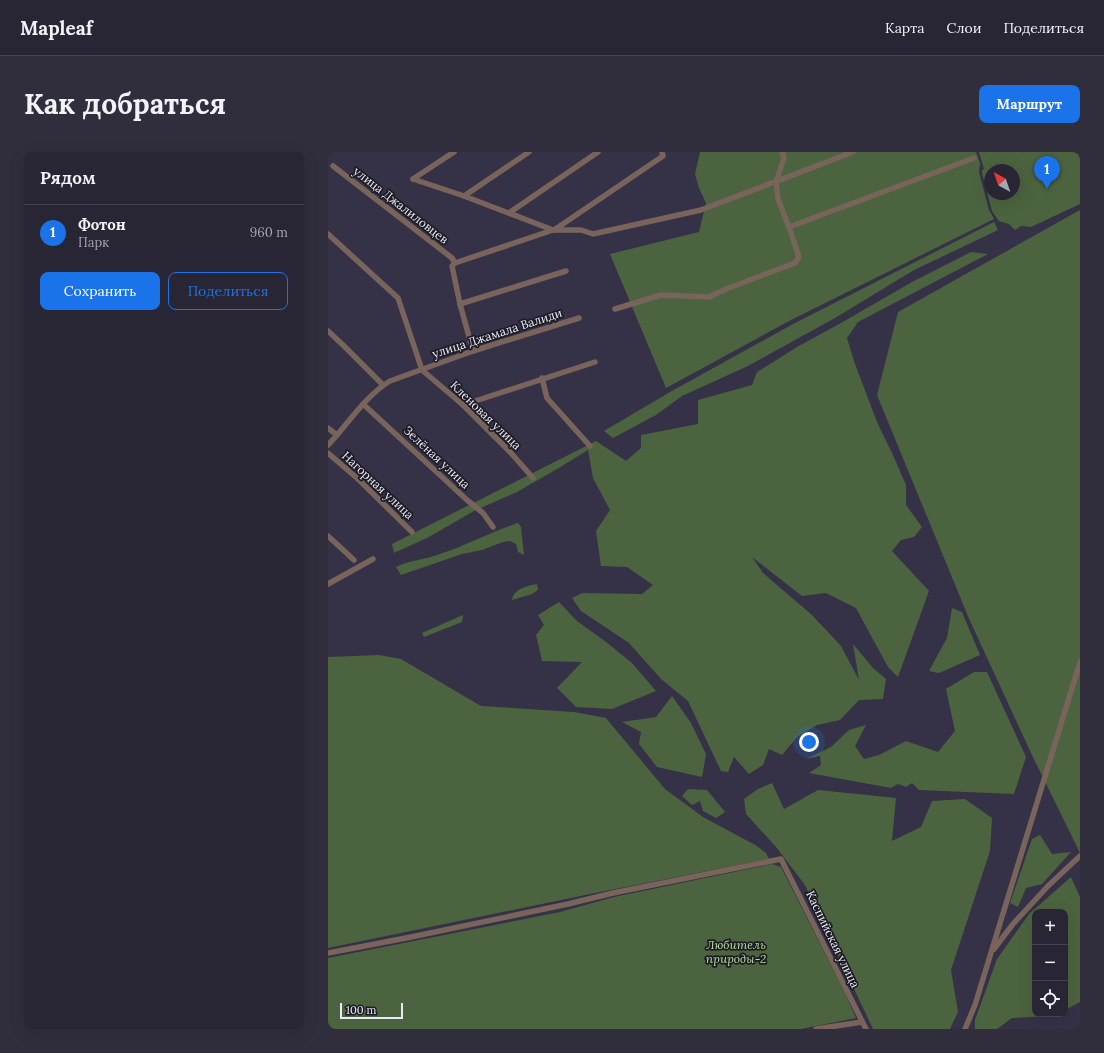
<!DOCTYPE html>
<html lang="ru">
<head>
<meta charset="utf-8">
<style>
	body { margin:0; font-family:Lora,serif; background:#302e3d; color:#f1f3f6 }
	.controls { position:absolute; right:12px; bottom:12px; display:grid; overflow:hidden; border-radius:8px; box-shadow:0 4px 16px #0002 }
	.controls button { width:36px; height:36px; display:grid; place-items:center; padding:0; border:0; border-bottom:1px solid #444350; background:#282635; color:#f1f3f6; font:20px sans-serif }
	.compass { position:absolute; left:656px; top:12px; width:36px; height:36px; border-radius:50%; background:#282635; box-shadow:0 4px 16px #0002; rotate:320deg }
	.scale { position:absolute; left:12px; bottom:10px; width:63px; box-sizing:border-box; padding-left:4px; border:2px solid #ebe9f7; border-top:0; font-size:11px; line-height:14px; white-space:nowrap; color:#ebe9f7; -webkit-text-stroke:3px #1d1c25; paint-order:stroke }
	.you { position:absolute; left:481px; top:590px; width:14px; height:14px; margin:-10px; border:3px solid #fff; border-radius:50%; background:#1a73e8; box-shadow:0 0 0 6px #1a73e833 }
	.badge { display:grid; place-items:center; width:26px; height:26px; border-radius:50%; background:#1a73e8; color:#fff; font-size:13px; font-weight:700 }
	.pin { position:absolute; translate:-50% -33px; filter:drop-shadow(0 1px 2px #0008) }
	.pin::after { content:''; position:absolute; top:21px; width:14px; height:12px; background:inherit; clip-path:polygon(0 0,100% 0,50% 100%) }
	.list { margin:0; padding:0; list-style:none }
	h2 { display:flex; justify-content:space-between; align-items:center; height:52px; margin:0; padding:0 16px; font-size:17px }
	h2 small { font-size:13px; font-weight:400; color:#a5a5ad }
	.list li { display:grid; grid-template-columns:26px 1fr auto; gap:12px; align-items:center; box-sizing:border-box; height:56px; padding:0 16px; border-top:1px solid #444350 }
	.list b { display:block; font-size:15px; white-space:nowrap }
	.list p { margin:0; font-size:13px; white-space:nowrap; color:#a5a5ad }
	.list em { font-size:13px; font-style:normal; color:#a5a5ad }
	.actions { display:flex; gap:8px; padding:12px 16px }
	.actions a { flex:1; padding:9px 0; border:1px solid #1a73e8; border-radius:8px; text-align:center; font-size:14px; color:#1a73e8 }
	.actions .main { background:#1a73e8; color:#fff }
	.icon { flex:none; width:22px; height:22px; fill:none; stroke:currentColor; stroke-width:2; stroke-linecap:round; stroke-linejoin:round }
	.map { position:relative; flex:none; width:752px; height:877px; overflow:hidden; border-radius:8px }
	header { display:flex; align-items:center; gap:24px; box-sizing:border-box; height:56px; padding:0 20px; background:#282635; border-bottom:1px solid #444350 }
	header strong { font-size:19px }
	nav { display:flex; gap:22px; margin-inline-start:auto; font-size:14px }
	.intro { display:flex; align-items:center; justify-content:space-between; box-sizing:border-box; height:96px; padding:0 24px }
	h1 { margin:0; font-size:28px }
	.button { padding:10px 18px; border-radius:8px; background:#1a73e8; color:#fff; font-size:14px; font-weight:700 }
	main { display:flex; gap:24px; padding:0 24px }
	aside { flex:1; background:#282635; border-radius:8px; box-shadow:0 4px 16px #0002 }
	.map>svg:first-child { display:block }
	.green { fill:#4c633f; fill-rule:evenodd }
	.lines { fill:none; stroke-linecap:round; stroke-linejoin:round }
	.minor { stroke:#78645b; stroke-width:5.5 }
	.labels { text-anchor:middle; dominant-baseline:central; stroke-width:3.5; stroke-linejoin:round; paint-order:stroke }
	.street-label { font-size:12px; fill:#ebe9f7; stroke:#1d1c25 }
	.park-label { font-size:12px; font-style:italic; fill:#b5de9d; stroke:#1d1c25 }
</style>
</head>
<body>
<header>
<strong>Mapleaf</strong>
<nav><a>Карта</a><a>Слои</a><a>Поделиться</a></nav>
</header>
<div class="intro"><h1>Как добраться</h1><a class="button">Маршрут</a></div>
<main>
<aside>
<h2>Рядом<small></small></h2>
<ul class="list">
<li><span class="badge">1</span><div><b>Фотон</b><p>Парк</p></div><em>960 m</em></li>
</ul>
<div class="actions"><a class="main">Сохранить</a><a>Поделиться</a></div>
</aside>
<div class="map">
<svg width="752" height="877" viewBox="0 0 752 877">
	<rect width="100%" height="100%" fill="#353247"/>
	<g class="green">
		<path d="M 372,0 L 648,0 L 652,11 L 651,20 L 661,58 L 666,67 L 463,168 L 338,236 L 282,102 L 371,80 L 378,51 L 371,36 L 367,22 Z"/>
		<path d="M 651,0 L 752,0 L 752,52 L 703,75 L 693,74 L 687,78 L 681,72 L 671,69 L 664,59 L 654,21 L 654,18 L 656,17 ZM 662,18 L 686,18 L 686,42 L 662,42 Z"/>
		<path d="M 752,58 L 752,701 L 703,601 L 642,469 L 549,243 L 570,160 Z"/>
		<path d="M 666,70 L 670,78 L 586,118 L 507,166 L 420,214 L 354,244 L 328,263 L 285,286 L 276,279 L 342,240 L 465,172 Z"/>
		<path d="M 643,100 L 660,102 L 530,170 L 519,186 L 527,212 L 549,270 L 564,301 L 578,333 L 578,353 L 594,375 L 586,385 L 573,388 L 564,399 L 601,439 L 570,525 L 560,515 L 528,456 L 498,441 L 474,444 L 424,405 L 435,421 L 484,463 L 513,494 L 531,528 L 525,492 L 545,516 L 558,527 L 555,547 L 531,548 L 512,568 L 489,573 L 469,585 L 454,603 L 441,597 L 435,613 L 421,622 L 406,605 L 400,620 L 393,619 L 360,549 L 333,527 L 301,491 L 253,459 L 244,446 L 254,441 L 314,442 L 325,433 L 299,415 L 273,414 L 268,379 L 282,358 L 265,326 L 260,298 L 229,317 L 189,340 L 146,359 L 99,386 L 66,401 L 64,392 L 268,289 L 298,309 L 313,296 L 313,283 L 370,272 L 370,248 L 424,233 L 429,220 L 469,195 L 513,171 L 584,130 Z"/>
		<path d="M 190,371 L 193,375 L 196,403 L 190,400 L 188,392 L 182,389 L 175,390 L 154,398 L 134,402 L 73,423 L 68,415 C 80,409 93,408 106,404 C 135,395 162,380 190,371 Z"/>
		<path d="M 209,432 L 210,438 L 204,442 L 184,448 C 185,437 199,434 209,432 Z"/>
		<path d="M 231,450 L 249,469 L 278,490 L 304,511 L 328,539 L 284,557 L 248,555 L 229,536 L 254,510 L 214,509 L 208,483 L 216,473 L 210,463 Z"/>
		<path d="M 624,456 L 634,460 L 652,503 L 611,521 L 601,519 L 619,486 Z"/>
		<path d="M 135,463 L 134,470 L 96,485 L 94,481 Z"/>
		<path d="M 51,503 L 73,507 L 153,554 L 246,560 L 278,566 L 337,637 L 375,665 L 429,694 L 438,701 L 441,707 L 262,742 L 0,796 L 0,505 Z"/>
		<path d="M 646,520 L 659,520 L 698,605 L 686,642 L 591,638 L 584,631 L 578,635 L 570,632 L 563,636 L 481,621 L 493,613 L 492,604 L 478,607 L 503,595 L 521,578 L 538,573 L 527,594 L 536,607 L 551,603 L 578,589 L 610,600 L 627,579 L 618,537 Z"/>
		<path d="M 344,544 L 363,571 L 378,602 L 374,625 L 329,615 L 311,592 L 313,580 L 294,570 L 328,565 Z"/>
		<path d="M 444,631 L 456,657 L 490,638 L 568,646 L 564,689 L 593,675 L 604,649 L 637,647 L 664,666 L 662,699 L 623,818 L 630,860 L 622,877 L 545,877 L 477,733 L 448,695 L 418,662 L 416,647 L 430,637 Z"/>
		<path d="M 360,637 L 379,638 L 397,660 L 388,666 L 375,659 L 372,649 L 364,653 L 354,644 Z"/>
		<path d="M 712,683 L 724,702 L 743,700 L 714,732 L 698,736 L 690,755 L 682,751 L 704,687 Z"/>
		<path d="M 444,712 L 453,715 L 517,841 L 528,866 L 473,877 L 0,877 L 0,806 L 232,760 L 286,745 Z"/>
		<path d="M 743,725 L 752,745 L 752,850 L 737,858 L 737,760 L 707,760 L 707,862 L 728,862 L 725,864 L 684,866 L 669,877 L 647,877 L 647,868 L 669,807 L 701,762 Z"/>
	</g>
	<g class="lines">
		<g class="minor">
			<path d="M 5,14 L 124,106 L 127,111"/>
			<path d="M 85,27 L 136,44 L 225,78 L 127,111 L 124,114 L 132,152 L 145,199"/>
			<path d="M 85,27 L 126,0"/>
			<path d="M 136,44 L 201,0"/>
			<path d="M 181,61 L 270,0"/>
			<path d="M 461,75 L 646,6"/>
			<path d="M 225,78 L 253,78 L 265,82 L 373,58 L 525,0"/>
			<path d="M 226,78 L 335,4 L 334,0"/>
			<path d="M 0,82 L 70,146 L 94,218"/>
			<path d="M 132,152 L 238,119"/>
			<path d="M 287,157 L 333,143 L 381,145 L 398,137 L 467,111 L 471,105 L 461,75 L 450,47 L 448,30 L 456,6 L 454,0"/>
			<path d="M 0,179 L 15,193 L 55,233"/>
			<path d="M 94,218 L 135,253 L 183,301 L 205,326"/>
			<path d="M 214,226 L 219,246 L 262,294"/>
			<path d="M 35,252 L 139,348 L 155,361 L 165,375"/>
			<path d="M 135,253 L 267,210"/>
			<path d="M 0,276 L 9,283"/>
			<path d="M 0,293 C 20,272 37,244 62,229 L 145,199 L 251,166"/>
			<path d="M 0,301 L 30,327 L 84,380"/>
			<path d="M 0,384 L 26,408"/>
			<path d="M 0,432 L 45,407"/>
			<path d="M 666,797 L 685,772 L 720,734 L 752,704"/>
			<path d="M 0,801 L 83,785 L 240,752 L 285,741 L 453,707 L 538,877"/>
			<path d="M 488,877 L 534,870"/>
			<path d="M 637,877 L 647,853 L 752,510"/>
		</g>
	</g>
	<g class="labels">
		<g class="street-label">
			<text transform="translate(73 53) rotate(38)">улица Джалиловцев</text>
			<text transform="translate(169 181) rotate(-18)">улица Джамала Валиди</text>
			<text transform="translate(158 263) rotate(44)">Кленовая улица</text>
			<text transform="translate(109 305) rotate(43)">Зелёная улица</text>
			<text transform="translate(50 333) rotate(43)">Нагорная улица</text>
			<text transform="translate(505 787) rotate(64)">Каспийская улица</text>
		</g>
		<g class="park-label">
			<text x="408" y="792">Любитель<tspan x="408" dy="14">природы-2</tspan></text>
		</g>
	</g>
</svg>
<div class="controls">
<button>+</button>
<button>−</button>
<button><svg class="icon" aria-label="locate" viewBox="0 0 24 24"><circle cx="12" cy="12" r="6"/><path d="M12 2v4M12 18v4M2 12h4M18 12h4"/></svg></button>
</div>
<svg class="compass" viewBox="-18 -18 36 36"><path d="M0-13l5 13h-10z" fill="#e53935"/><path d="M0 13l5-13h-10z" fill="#a5a5ad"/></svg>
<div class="scale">100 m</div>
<div class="you"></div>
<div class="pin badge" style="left:719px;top:37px">1</div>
</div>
</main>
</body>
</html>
